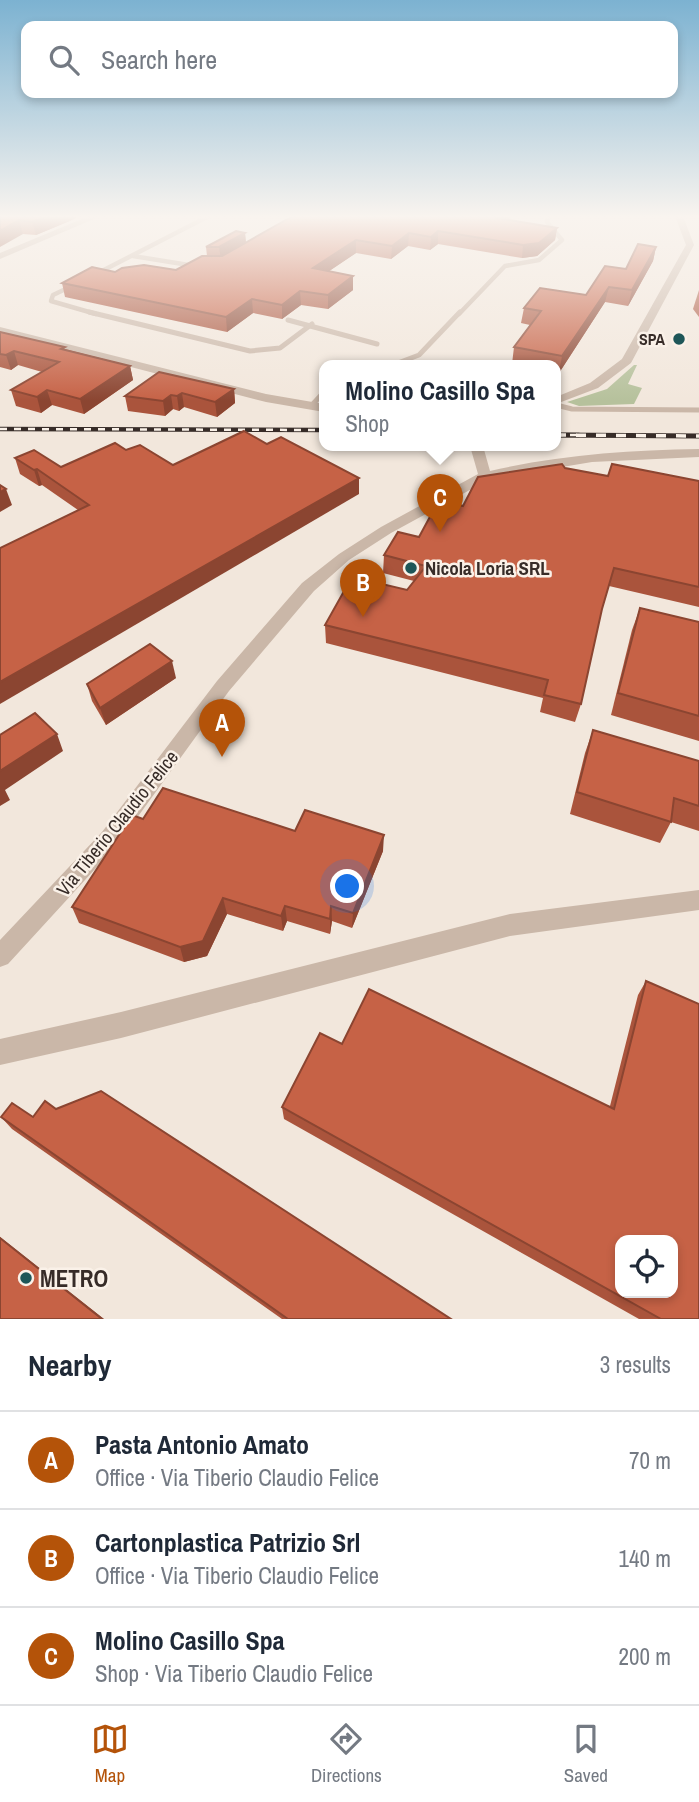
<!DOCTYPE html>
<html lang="en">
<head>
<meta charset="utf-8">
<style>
	body { margin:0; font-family:"Archivo Narrow",sans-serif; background:#f6f6f7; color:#1f2937 }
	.controls { position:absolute; right:21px; bottom:21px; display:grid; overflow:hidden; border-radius:14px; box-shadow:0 4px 10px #0003 }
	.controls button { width:63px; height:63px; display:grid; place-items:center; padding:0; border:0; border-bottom:2px solid #e0e1e3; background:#fff; color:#1f2937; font:35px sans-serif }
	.you { position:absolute; left:348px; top:887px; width:24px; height:24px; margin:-18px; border:5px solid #fff; border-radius:50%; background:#1a73e8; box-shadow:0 0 0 10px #1a73e833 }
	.badge { display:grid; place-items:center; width:46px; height:46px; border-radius:50%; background:#b45309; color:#fff; font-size:23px; font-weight:700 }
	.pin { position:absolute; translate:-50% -58px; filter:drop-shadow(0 2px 4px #0008) }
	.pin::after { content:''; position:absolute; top:37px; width:24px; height:21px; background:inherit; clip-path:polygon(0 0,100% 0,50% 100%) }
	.popup { position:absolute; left:319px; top:360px; width:242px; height:91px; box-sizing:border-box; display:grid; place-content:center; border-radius:14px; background:#fff; filter:drop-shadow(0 2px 5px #0005); font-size:23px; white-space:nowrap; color:#747a83 }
	.popup b { font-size:26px; color:#1f2937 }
	.popup::after { content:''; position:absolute; left:50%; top:100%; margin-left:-14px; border:14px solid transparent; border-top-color:#fff }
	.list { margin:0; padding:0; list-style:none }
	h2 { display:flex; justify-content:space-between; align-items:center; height:91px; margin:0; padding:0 28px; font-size:30px }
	h2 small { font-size:23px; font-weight:400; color:#747a83 }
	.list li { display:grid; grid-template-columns:46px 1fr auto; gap:21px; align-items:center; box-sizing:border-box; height:98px; padding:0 28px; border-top:2px solid #e0e1e3 }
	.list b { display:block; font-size:26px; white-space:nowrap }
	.list p { margin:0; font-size:23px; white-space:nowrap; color:#747a83 }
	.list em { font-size:23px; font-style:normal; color:#747a83 }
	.icon { flex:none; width:38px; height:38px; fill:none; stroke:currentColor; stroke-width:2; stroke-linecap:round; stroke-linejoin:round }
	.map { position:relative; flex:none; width:699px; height:1319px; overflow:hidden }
	.search { position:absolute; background:#fff; box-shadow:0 4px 10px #0003; left:21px; right:21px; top:21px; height:77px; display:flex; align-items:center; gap:18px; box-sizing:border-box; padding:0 24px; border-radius:14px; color:#747a83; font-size:26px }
	.sheet { height:385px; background:#fff }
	nav { display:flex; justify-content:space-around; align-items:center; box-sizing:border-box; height:98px; border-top:2px solid #e0e1e3; background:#fff; font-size:19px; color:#747a83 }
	nav a { display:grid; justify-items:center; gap:4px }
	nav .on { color:#b45309 }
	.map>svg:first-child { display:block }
	.green { fill:#b6c19c }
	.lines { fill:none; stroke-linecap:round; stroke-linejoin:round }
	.service-far1 { stroke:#cab7a8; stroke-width:4.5 }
	.service { stroke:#cab7a8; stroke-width:5 }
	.minor { fill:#cab7a8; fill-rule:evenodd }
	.rail-far1-casing { stroke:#372c28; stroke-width:4.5 }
	.rail-casing { stroke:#372c28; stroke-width:5 }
	.rail-far1 { stroke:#faf1e8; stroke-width:2.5; stroke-dasharray:7; stroke-linecap:butt }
	.rail { stroke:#faf1e8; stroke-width:3.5; stroke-dasharray:10; stroke-linecap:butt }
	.wall { fill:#aa543c }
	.shaded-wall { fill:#8b4531 }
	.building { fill:#c66246; stroke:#8b4531; stroke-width:2; fill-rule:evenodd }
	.poi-dot { fill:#1e5658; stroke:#faf1e8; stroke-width:2.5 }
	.labels { text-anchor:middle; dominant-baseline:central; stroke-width:5; stroke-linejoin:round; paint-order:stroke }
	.far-poi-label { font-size:16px; font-weight:bold; fill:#372c28; stroke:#faf1e8; text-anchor:end }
	.poi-label { font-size:19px; font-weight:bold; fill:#372c28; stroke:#faf1e8; text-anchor:start }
	.street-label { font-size:19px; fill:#372c28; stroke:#faf1e8 }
	.near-poi-label { font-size:23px; font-weight:bold; fill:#372c28; stroke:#faf1e8; text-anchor:start }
</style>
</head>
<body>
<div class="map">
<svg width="699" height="1319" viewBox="0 0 699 1319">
	<rect width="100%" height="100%" fill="#f2e7dc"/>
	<path class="green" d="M 634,365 L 637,365 L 628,384 L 642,388 L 634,404 L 579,406 L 567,402 L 607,389 Z"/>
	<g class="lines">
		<g class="service-far1">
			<path d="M 133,256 L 195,266"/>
			<path d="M 96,274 L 209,216"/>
			<path d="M 74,285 L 53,295 L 51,301 L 96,314"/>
			<path d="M 459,314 L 505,266 L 539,260 L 562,240 L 547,222 L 549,216"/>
		</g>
		<g class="service">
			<path d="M 89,312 L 250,351 L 280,348 L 312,324"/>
			<path d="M 288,320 L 377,344"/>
			<path d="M 390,366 L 419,355 L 460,312"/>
			<path d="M 556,405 L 572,409 L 699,410"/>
			<path d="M 311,406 L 324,392"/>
		</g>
		<g class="minor">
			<path d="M 89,216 L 101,216 L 0,259 L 0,253 Z"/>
			<path d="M 675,216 L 683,216 L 694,245 L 631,363 L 598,388 L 556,404 L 556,397 L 590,383 L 622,359 L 686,245 Z"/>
			<path d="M 0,327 L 266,394 L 324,404 L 324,412 L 266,402 L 0,333 Z"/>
			<path d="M 470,446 L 483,446 L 490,471 C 559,455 628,450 699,449 L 699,457 L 592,462 L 490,479 L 391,533 L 349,560 L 314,591 L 229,691 L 118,844 L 8,964 L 0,967 L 0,940 L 102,832 L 217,681 L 302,583 L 339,554 L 381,527 L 478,474 Z"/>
			<path d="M 699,890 L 699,910 L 510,936 L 121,1038 L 0,1065 L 0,1039 L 121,1012 L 510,914 Z"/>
		</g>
		<defs>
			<g id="rail-far1">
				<path d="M 0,429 L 324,430"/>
				<path d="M 556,435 L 579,435"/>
			</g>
			<path id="rail" d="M 556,435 L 699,436"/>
		</defs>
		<use href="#rail-far1" class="rail-far1-casing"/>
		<use href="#rail" class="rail-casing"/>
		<use href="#rail-far1" class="rail-far1"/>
		<use href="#rail" class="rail"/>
	</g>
	<g class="wall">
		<path d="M 0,216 L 72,220 L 36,235 L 23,234 Z"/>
		<path d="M 293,216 L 512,216 L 508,220 L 557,228 L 555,240 L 537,256 L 522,258 L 438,244 L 430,250 L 408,246 L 391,259 L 356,253 L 329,271 L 353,276 L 353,290 L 328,309 L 301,305 L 282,319 L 253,313 L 227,332 L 65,297 L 62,283 L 115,272 L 176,270 L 207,256 L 206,247 L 245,233 L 246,243 Z"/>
		<path d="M 656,247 L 653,261 L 628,306 L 605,302 L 559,373 L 556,372 L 556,366 L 522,366 L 512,364 L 514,347 L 530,325 L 521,323 L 524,308 L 586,295 L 626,269 Z"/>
		<path d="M 699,290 L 699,317 L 693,309 Z"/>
		<path d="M 0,332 L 130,366 L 133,380 L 84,414 L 52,405 L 41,413 L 16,406 L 11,390 L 42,372 L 18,365 L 11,370 L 0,367 Z"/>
		<path d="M 234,389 L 235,403 L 217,417 L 184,407 L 179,411 L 173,409 L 165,416 L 128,411 L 125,396 Z"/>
		<path d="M 126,450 L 173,465 L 359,494 L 78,510 L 42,485 L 39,486 L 20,474 L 15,458 L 61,467 Z"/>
		<path d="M 565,468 L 608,476 L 699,481 L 699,607 L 609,586 L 601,613 L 581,704 L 575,722 L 540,712 L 543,698 L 326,643 L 325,625 L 407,590 L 414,581 L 383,573 L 384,555 L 419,537 L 463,506 Z"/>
		<path d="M 640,608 L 699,622 L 699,741 L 611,715 L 632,630 Z"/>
		<path d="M 176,678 L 106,725 L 92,701 L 87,684 Z"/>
		<path d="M 593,730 L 699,761 L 699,831 L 671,822 L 660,843 L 570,814 L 585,753 Z"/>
		<path d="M 143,819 L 295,831 L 383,851 L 352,928 L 332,921 L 330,934 L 287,921 L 283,931 L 227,914 L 207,956 L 184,962 L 79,923 L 72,907 Z"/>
		<path d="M 646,981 L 699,1319 L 639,1319 L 284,1119 L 282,1107 L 342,1044 L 610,1106 L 638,995 Z"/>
		<path d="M 56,1109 L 451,1319 L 282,1319 L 12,1129 L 1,1117 L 33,1117 Z"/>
	</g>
	<g class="shaded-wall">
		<path d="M 47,216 L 79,216 L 72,220 L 36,235 L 32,222 Z"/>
		<path d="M 500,216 L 512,216 L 496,231 L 497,218 Z"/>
		<path d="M 19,220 L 23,234 L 0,247 L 0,231 Z"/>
		<path d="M 557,228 L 555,240 L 537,256 L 522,258 L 523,245 Z"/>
		<path d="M 438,231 L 438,244 L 430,250 L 431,237 Z"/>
		<path d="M 245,233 L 246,245 L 221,260 L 219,247 Z"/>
		<path d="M 409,233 L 408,246 L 391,259 L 392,246 Z"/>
		<path d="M 356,240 L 356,253 L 313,282 L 313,268 Z"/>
		<path d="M 656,247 L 653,261 L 628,306 L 632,290 Z"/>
		<path d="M 353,276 L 353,290 L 328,309 L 328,295 Z"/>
		<path d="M 609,287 L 605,302 L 559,373 L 562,356 Z"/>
		<path d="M 300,291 L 301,305 L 282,319 L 282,305 Z"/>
		<path d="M 252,299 L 253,313 L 227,332 L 226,317 Z"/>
		<path d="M 14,351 L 18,365 L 11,370 L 6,355 Z"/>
		<path d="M 130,366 L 133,380 L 84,414 L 80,399 Z"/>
		<path d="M 234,389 L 235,403 L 217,417 L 215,402 Z"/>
		<path d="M 47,390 L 52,405 L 41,413 L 37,397 Z"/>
		<path d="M 182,393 L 184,407 L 179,411 L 177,396 Z"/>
		<path d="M 171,395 L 173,409 L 165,416 L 163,401 Z"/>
		<path d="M 37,469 L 42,485 L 39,486 L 34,470 Z"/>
		<path d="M 359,478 L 359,494 L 0,704 L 0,682 Z"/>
		<path d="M 6,489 L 12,505 L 0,512 L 0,492 Z"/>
		<path d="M 172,661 L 176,678 L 106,725 L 100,708 Z"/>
		<path d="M 57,734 L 63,751 L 5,790 L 10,800 L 0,806 L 0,771 Z"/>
		<path d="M 384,835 L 383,851 L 352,928 L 353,913 Z"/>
		<path d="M 223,898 L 227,914 L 207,956 L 184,962 L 180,947 Z"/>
		<path d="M 285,906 L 287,921 L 283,931 L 281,916 Z"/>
		<path d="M 331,906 L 332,921 L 330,934 L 330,919 Z"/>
		<path d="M 0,1237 L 104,1319 L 102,1319 L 0,1238 Z"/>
	</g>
	<g class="building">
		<path d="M 0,216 L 47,216 L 32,222 L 19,220 L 0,231 Z"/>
		<path d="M 293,216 L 500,216 L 497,218 L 557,228 L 539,243 L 523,245 L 438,231 L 431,237 L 409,233 L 392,246 L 356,240 L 313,268 L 353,276 L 328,295 L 300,291 L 282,305 L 252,299 L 226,317 L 62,283 L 92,267 L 115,272 L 122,268 L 144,265 L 176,270 L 202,256 L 222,256 Z"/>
		<path d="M 236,231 L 245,233 L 219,247 L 206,247 Z"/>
		<path d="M 638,244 L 656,247 L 632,290 L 609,287 L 562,356 L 514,347 L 541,311 L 524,308 L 540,288 L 586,295 L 605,266 L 626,269 Z"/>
		<path d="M 0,332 L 65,347 L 61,349 L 130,366 L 80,399 L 47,390 L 37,397 L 11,390 L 59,362 L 14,351 L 6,355 L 0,354 Z"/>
		<path d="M 159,372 L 234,389 L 215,402 L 182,393 L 177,396 L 171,395 L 163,401 L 125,396 Z"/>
		<path d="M 244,431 L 267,444 L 281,437 L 359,478 L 0,682 L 0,548 L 89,505 L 37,469 L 34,470 L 15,458 L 34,450 L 61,467 L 115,443 L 126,450 L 140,445 L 173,465 Z"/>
		<path d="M 562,464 L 565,468 L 608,476 L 612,464 L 699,481 L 699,587 L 614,568 L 602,609 L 581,704 L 544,695 L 548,680 L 325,625 L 352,577 L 407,590 L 426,566 L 384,555 L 398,532 L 419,537 L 439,500 L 463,506 L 478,477 Z"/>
		<path d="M 0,485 L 6,489 L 0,492 Z"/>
		<path d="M 640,608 L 699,622 L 699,716 L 618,693 Z"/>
		<path d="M 150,644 L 172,661 L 100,708 L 87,684 Z"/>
		<path d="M 35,713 L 57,734 L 0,771 L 0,735 Z"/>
		<path d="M 593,730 L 699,761 L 699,806 L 674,798 L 671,822 L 577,792 Z"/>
		<path d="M 163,788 L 295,831 L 305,810 L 384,835 L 353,913 L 331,906 L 330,919 L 285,906 L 281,916 L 223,898 L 203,941 L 180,947 L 72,907 L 132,815 L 143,819 Z"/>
		<path d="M 646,981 L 699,1004 L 699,1319 L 661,1319 L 282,1107 L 320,1033 L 342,1044 L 369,989 L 614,1109 ZM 620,1240 L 673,1240 L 673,1293 L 620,1293 Z"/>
		<path d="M 101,1091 L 451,1319 L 288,1319 L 1,1117 L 12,1103 L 33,1117 L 45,1101 L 56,1109 Z"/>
		<path d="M 0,1238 L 102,1319 L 0,1319 Z"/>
	</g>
	<linearGradient id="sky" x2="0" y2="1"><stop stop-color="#7cb2d1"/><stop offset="0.54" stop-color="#f9f4ef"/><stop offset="1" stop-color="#f9f4ef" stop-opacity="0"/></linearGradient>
	<rect width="699" height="401" fill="url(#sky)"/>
	<g class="poi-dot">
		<circle cx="679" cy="339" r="7"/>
		<circle cx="411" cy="568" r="7"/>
		<circle cx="26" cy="1278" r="7"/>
	</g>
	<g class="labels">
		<g class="far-poi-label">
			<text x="665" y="339">SPA</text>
		</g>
		<g class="poi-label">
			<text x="425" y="568">Nicola Loria SRL</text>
		</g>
		<g class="street-label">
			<text transform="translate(117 823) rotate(-51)">Via Tiberio Claudio Felice</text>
		</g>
		<g class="near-poi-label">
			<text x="40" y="1278">METRO</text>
		</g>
	</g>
</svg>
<div class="controls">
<button><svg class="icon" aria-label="locate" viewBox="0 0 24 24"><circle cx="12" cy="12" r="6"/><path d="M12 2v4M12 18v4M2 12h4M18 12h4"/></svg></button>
</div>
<div class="you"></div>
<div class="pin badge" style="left:222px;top:757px">A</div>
<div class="pin badge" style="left:363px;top:617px">B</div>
<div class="pin badge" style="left:440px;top:532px">C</div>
<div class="popup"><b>Molino Casillo Spa</b>Shop</div>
<div class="search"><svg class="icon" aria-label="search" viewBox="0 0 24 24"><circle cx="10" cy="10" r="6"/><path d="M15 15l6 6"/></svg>Search here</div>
</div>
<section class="sheet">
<h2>Nearby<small>3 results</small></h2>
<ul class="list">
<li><span class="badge">A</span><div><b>Pasta Antonio Amato</b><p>Office · Via Tiberio Claudio Felice</p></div><em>70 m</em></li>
<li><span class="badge">B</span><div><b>Cartonplastica Patrizio Srl</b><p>Office · Via Tiberio Claudio Felice</p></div><em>140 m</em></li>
<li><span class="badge">C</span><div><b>Molino Casillo Spa</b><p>Shop · Via Tiberio Claudio Felice</p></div><em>200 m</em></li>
</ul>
</section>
<nav>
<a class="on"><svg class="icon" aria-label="map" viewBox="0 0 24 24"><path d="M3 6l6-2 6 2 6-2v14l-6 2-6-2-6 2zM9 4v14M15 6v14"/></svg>Map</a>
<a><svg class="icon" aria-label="directions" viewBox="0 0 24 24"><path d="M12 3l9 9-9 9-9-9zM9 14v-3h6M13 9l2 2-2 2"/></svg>Directions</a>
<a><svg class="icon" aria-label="saved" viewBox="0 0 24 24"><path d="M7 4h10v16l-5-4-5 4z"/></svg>Saved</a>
</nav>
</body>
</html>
